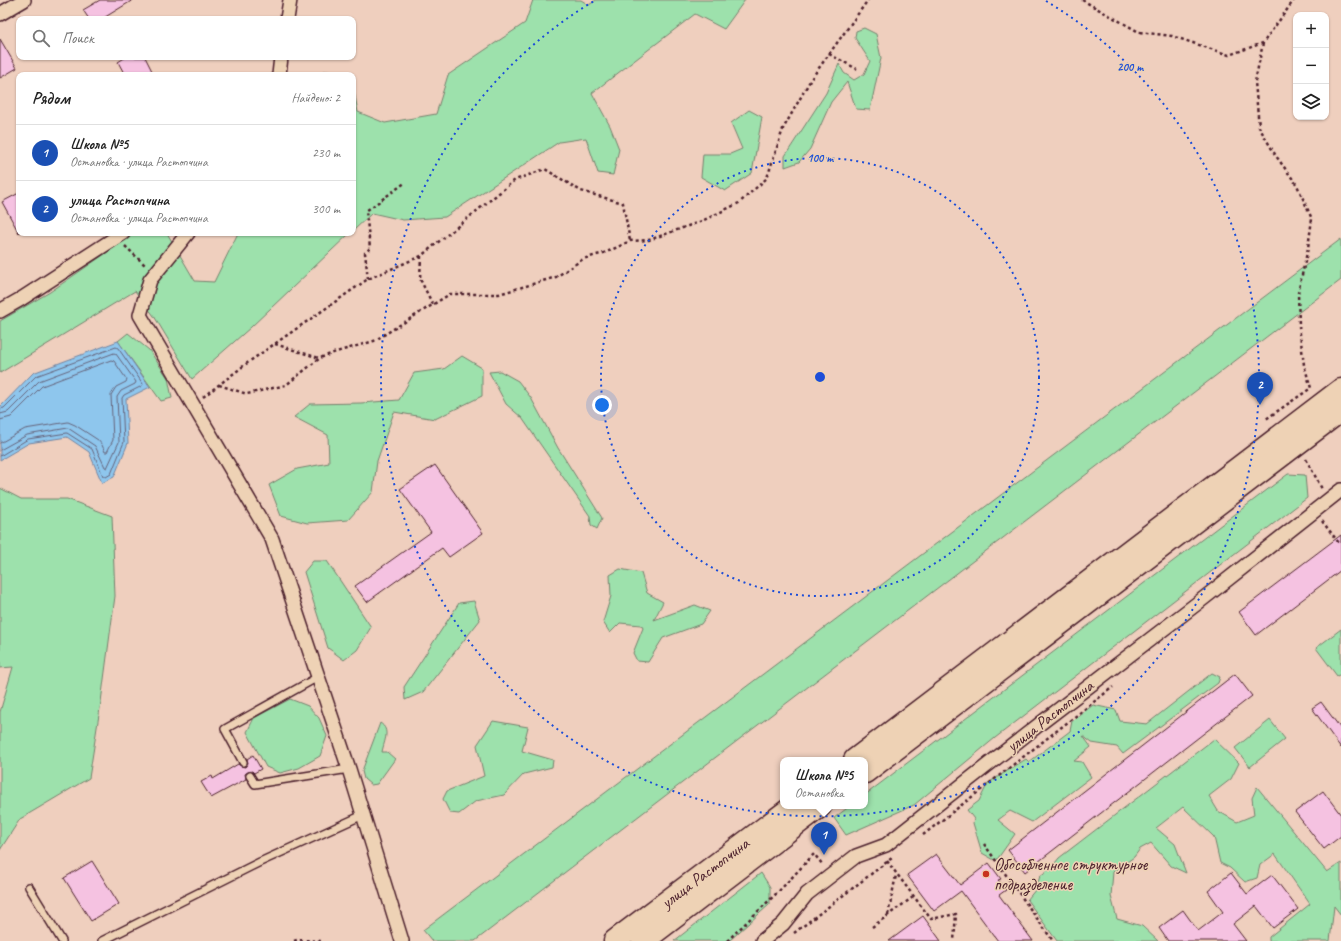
<!DOCTYPE html>
<html lang="ru">
<head>
<meta charset="utf-8">
<style>
	body { margin:0; font-family:Caveat,sans-serif; background:#f6f6f6; color:#222 }
	.controls { position:absolute; right:12px; top:12px; display:grid; overflow:hidden; border-radius:8px; box-shadow:0 1px 3px #0004 }
	.controls button { width:36px; height:36px; display:grid; place-items:center; padding:0; border:0; border-bottom:1px solid #e0e0e0; background:#fff; color:#222; font:20px sans-serif }
	.you { position:absolute; left:602px; top:405px; width:14px; height:14px; margin:-10px; border:3px solid #fff; border-radius:50%; background:#1a73e8; box-shadow:0 0 0 6px #1a73e833 }
	.badge { display:grid; place-items:center; width:26px; height:26px; border-radius:50%; background:#c8321e; color:#fff; font-size:13px; font-weight:700 }
	.pin { position:absolute; translate:-50% -33px; filter:drop-shadow(0 1px 2px #0008) }
	.pin::after { content:''; position:absolute; top:21px; width:14px; height:12px; background:inherit; clip-path:polygon(0 0,100% 0,50% 100%) }
	.popup { position:absolute; left:780px; top:757px; width:88px; height:52px; box-sizing:border-box; display:grid; place-content:center; border-radius:8px; background:#fff; filter:drop-shadow(0 1px 3px #0005); font-size:13px; white-space:nowrap; color:#767676 }
	.popup b { font-size:15px; color:#222 }
	.popup::after { content:''; position:absolute; left:50%; top:100%; margin-left:-8px; border:8px solid transparent; border-top-color:#fff }
	.list { margin:0; padding:0; list-style:none }
	h2 { display:flex; justify-content:space-between; align-items:center; height:52px; margin:0; padding:0 16px; font-size:17px }
	h2 small { font-size:13px; font-weight:400; color:#767676 }
	.list li { display:grid; grid-template-columns:26px 1fr auto; gap:12px; align-items:center; box-sizing:border-box; height:56px; padding:0 16px; border-top:1px solid #e0e0e0 }
	.list b { display:block; font-size:15px; white-space:nowrap }
	.list p { margin:0; font-size:13px; white-space:nowrap; color:#767676 }
	.list em { font-size:13px; font-style:normal; color:#767676 }
	.icon { flex:none; width:22px; height:22px; fill:none; stroke:currentColor; stroke-width:2; stroke-linecap:round; stroke-linejoin:round }
	.map { position:relative; flex:none; width:1341px; height:941px; overflow:hidden }
	.search { position:absolute; background:#fff; box-shadow:0 1px 3px #0004; left:16px; top:16px; width:340px; height:44px; display:flex; align-items:center; gap:10px; box-sizing:border-box; padding:0 14px; border-radius:8px; color:#767676; font-size:15px }
	.panel { position:absolute; background:#fff; box-shadow:0 1px 3px #0004; left:16px; top:72px; width:340px; height:164px; border-radius:8px }
	.map>svg:first-child { display:block }
	.green { fill:#9de1ac; stroke:#74806c }
	.water { fill:#8ec6ed; stroke:#73839f }
	.lines { fill:none; stroke-linecap:round; stroke-linejoin:round }
	.shore { stroke:#656279; stroke-width:1 }
	.building { fill:#f5c2e1; stroke:#4a1f2b }
	.service-casing { stroke:#4a1f2b; stroke-width:10 }
	.minor-casing { stroke:#4a1f2b; stroke-width:16 }
	.trunk-casing { stroke:#4a1f2b; stroke-width:25 }
	.path { stroke:#4a1f2b; stroke-width:2.5; stroke-dasharray:3 3; stroke-linecap:butt }
	.service { stroke:#eed2b5; stroke-width:7 }
	.minor { stroke:#eed2b5; stroke-width:13 }
	.trunk { stroke:#eed2b5; stroke-width:22 }
	.ring { fill:none; stroke:#1d4ed8; stroke-width:2; stroke-dasharray:2 4 }
	.poi-dot { fill:#c8321e; stroke:#eed2b5; stroke-width:1.5 }
	.labels { text-anchor:middle; dominant-baseline:central; stroke-width:3; stroke-linejoin:round; paint-order:stroke }
	.street-label { font-size:17px; fill:#4a1f2b; stroke:#eed2b5 }
	.poi-label { font-size:17px; fill:#4a1f2b; stroke:#eed2b5; text-anchor:start }
	.centre { fill:#1d4ed8; stroke:#eed2b5; stroke-width:2 }
	.ring-label { font-size:12px; text-anchor:middle; font-weight:bold; fill:#1d4ed8; stroke:#eed2b5; stroke-width:3; stroke-linejoin:round; paint-order:stroke }
</style>
</head>
<body>
<div class="map">
<svg width="1341" height="941" viewBox="0 0 1341 941">
	<rect width="100%" height="100%" fill="#efcfbe"/>
	<filter id="ink" filterUnits="userSpaceOnUse"><feTurbulence type="fractalNoise" baseFrequency=".025" numOctaves="2"/><feDisplacementMap in="SourceGraphic" scale="8" xChannelSelector="R" yChannelSelector="G"/><feConvolveMatrix kernelMatrix="1 2 1 2 8 2 1 2 1" color-interpolation-filters="sRGB"/></filter>
	<g filter="url(#ink)">
		<g class="green">
			<path d="M 533,0 L 581,0 L 589,5 L 596,0 L 745,0 L 724,29 L 695,14 L 592,93 L 610,126 L 619,149 L 613,175 L 598,173 L 586,138 L 559,142 L 445,217 L 403,220 L 372,213 L 353,231 L 353,85 L 358,112 L 385,123 L 436,114 L 448,75 L 525,23 Z"/>
			<path d="M 864,28 L 876,34 L 881,58 L 870,110 L 856,109 L 847,82 L 831,102 L 810,149 L 799,162 L 785,167 L 785,156 L 826,93 L 839,64 L 844,73 L 854,80 L 864,74 L 870,61 L 855,38 L 856,31 Z"/>
			<path d="M 323,71 L 351,73 L 351,75 L 319,75 Z"/>
			<path d="M 749,110 L 762,117 L 752,173 L 725,191 L 701,177 L 703,154 L 730,154 L 742,149 L 731,123 Z"/>
			<path d="M 135,233 L 167,233 L 195,281 L 214,282 L 238,233 L 350,233 L 251,327 L 192,379 L 154,316 L 135,291 L 0,373 L 0,321 L 50,292 Z"/>
			<path d="M 1341,239 L 1341,280 L 475,941 L 432,941 L 423,930 Z"/>
			<path d="M 128,333 L 149,350 L 168,378 L 172,398 L 161,401 L 118,341 Z"/>
			<path d="M 462,356 L 482,368 L 482,396 L 435,419 L 394,412 L 377,461 L 373,492 L 348,520 L 307,523 L 281,516 L 269,485 L 297,469 L 329,463 L 328,435 L 294,417 L 310,404 L 361,403 L 399,400 L 414,373 L 444,369 Z"/>
			<path d="M 500,371 L 518,381 L 531,398 L 558,448 L 602,518 L 597,529 L 591,525 L 590,516 L 522,418 L 506,404 L 489,372 Z"/>
			<path d="M 1288,474 L 1305,475 L 1307,498 L 995,738 L 914,805 L 846,835 L 834,818 L 850,806 L 865,806 L 865,795 Z"/>
			<path d="M 0,488 L 21,499 L 67,499 L 112,516 L 115,596 L 101,702 L 89,778 L 20,819 L 0,850 L 0,712 L 13,667 L 0,668 Z"/>
			<path d="M 313,561 L 327,561 L 371,627 L 357,650 L 344,660 L 328,648 L 304,572 Z"/>
			<path d="M 620,569 L 641,573 L 647,593 L 663,602 L 654,620 L 695,605 L 710,611 L 701,624 L 663,638 L 648,662 L 637,661 L 633,653 L 643,628 L 641,625 L 620,623 L 610,633 L 603,622 L 611,596 L 610,575 Z"/>
			<path d="M 474,601 L 480,620 L 423,692 L 405,700 L 404,687 L 459,603 Z"/>
			<path d="M 1341,629 L 1341,674 L 1337,676 L 1316,648 Z"/>
			<path d="M 1212,673 L 1220,677 L 1218,683 L 1123,754 L 1117,747 L 1092,743 L 1083,736 L 1091,747 L 1074,761 L 1082,762 L 1091,777 L 1032,822 L 1010,811 L 998,820 L 1015,834 L 996,861 L 982,853 L 973,823 L 974,819 L 967,810 L 979,801 L 988,783 L 1026,759 L 1029,762 L 1070,731 L 1072,721 L 1093,705 L 1116,710 L 1120,721 L 1147,724 Z"/>
			<path d="M 290,699 L 308,706 L 319,718 L 327,736 L 320,756 L 299,768 L 280,773 L 266,767 L 247,732 L 254,718 Z"/>
			<path d="M 1270,720 L 1285,739 L 1250,767 L 1235,748 Z"/>
			<path d="M 493,721 L 528,727 L 522,751 L 553,760 L 552,767 L 524,774 L 504,795 L 476,801 L 459,814 L 450,813 L 443,799 L 447,791 L 484,776 L 477,745 Z"/>
			<path d="M 380,723 C 391,730 384,741 382,752 L 387,752 L 395,759 L 377,784 L 371,785 L 364,779 L 362,771 Z"/>
			<path d="M 1214,739 L 1239,763 L 1231,779 L 1209,796 L 1218,811 L 1237,822 L 1254,815 L 1252,798 L 1257,787 L 1327,872 L 1341,863 L 1341,915 L 1334,906 L 1330,941 L 1269,941 L 1269,937 L 1310,904 L 1275,854 L 1260,865 L 1257,878 L 1245,882 L 1230,868 L 1220,863 L 1214,837 L 1183,807 L 1156,828 L 1175,844 L 1186,873 L 1171,866 L 1151,843 L 1140,849 L 1134,857 L 1113,872 L 1111,896 L 1117,919 L 1142,926 L 1158,941 L 1057,941 L 1027,900 L 1036,889 L 1040,876 L 1051,868 L 1059,858 Z"/>
			<path d="M 761,873 L 770,887 L 770,904 L 729,941 L 674,941 Z"/>
		</g>
		<path class="water" d="M 118,341 L 150,387 L 126,399 L 128,443 L 114,477 L 102,483 L 89,452 L 67,437 L 29,443 L 0,460 L 0,407 L 33,373 Z"/>
		<g class="lines">
			<g class="shore">
				<path d="M 0,409 L 4,408 L 36,376 L 116,347 L 118,348 L 143,384 L 142,386 L 124,395 L 122,398 L 124,442 L 111,474 L 106,477 L 103,476 L 92,449 L 67,433 L 28,439 L 0,456"/>
				<path d="M 0,414 L 8,412 L 39,381 L 114,353 L 116,354 L 136,382 L 135,384 L 121,391 L 117,397 L 119,442 L 107,468 L 105,467 L 95,446 L 68,428 L 27,435 L 0,450"/>
				<path d="M 0,420 L 11,417 L 42,386 L 111,360 L 114,361 L 127,380 L 126,382 L 116,387 L 111,395 L 113,440 L 107,452 L 105,452 L 102,445 L 98,440 L 75,425 L 68,422 L 25,429 L 0,443"/>
			</g>
		</g>
		<g class="building">
			<path d="M 100,0 L 133,0 L 102,19 L 89,19 L 83,10 Z"/>
			<path d="M 0,39 L 17,68 L 0,78 Z"/>
			<path d="M 126,57 L 145,57 L 154,75 L 125,75 L 118,62 Z"/>
			<path d="M 19,193 L 19,233 L 2,202 Z"/>
			<path d="M 435,465 L 483,533 L 449,557 L 442,548 L 367,602 L 355,586 L 431,532 L 400,489 Z"/>
			<path d="M 1341,535 L 1341,570 L 1256,635 L 1239,612 Z"/>
			<path d="M 1235,674 L 1252,696 L 1025,872 L 1008,850 Z"/>
			<path d="M 1321,702 L 1341,729 L 1341,748 L 1312,708 Z"/>
			<path d="M 253,755 L 261,769 L 254,773 L 252,771 L 248,772 L 245,774 L 246,779 L 211,798 L 201,782 L 212,776 L 213,779 L 238,764 L 241,766 L 245,767 L 248,763 L 247,759 Z"/>
			<path d="M 1323,791 L 1341,815 L 1341,836 L 1324,849 L 1295,812 Z"/>
			<path d="M 936,854 L 960,885 L 989,863 L 1001,879 L 998,880 L 1006,890 L 999,895 L 1033,941 L 998,941 L 961,891 L 934,911 L 907,875 Z"/>
			<path d="M 92,861 L 119,904 L 91,921 L 64,878 Z"/>
			<path d="M 1231,873 L 1247,894 L 1272,875 L 1298,909 L 1273,928 L 1256,906 L 1233,924 L 1246,941 L 1168,941 L 1159,928 L 1183,910 L 1198,931 L 1223,912 L 1208,891 Z"/>
			<path d="M 923,916 L 941,941 L 889,941 Z"/>
		</g>
		<g class="lines">
			<defs>
				<g id="service">
					<path d="M 243,762 L 225,729 L 318,677"/>
					<path d="M 250,776 L 255,784 L 349,769"/>
					<path d="M 29,887 L 62,941"/>
					<path d="M 102,941 L 260,862 L 363,815"/>
				</g>
				<g id="minor">
					<path d="M 0,14 L 24,0"/>
					<path d="M 287,19 L 290,0"/>
					<path d="M 279,75 L 281,57"/>
					<path d="M 188,233 L 150,280 L 140,315 L 272,539 L 349,769 L 402,941"/>
					<path d="M 0,311 L 21,299 L 123,233"/>
					<path d="M 762,941 L 783,924 L 807,894 L 856,856 L 886,845 L 1041,723 L 1199,602 L 1341,490"/>
				</g>
				<g id="trunk">
					<path d="M 855,760 L 1341,390"/>
					<path d="M 865,772 L 1341,410"/>
					<path d="M 615,941 L 794,806"/>
					<path d="M 643,941 L 820,806"/>
				</g>
			</defs>
			<use href="#service" class="service-casing"/>
			<use href="#minor" class="minor-casing"/>
			<use href="#trunk" class="trunk-casing"/>
			<g class="path">
				<path d="M 1082,0 L 1139,32 L 1172,36 L 1229,55 L 1263,43 L 1294,0"/>
				<path d="M 1263,43 L 1255,82 L 1259,127 L 1276,156 L 1297,185 L 1312,219 L 1308,248 L 1298,293 L 1299,326 L 1304,365 L 1311,388 L 1266,419"/>
				<path d="M 829,54 L 857,69"/>
				<path d="M 125,246 L 145,265"/>
				<path d="M 421,256 L 420,279 L 433,305"/>
				<path d="M 368,279 L 365,253 L 370,248 L 366,211 L 406,182"/>
				<path d="M 275,344 L 319,358"/>
				<path d="M 219,385 L 247,394 L 286,385 L 320,358 L 336,352 L 374,341 L 450,294 L 499,294 L 556,277 L 583,259 L 607,252 L 630,241 L 649,240 L 702,221 L 739,203 L 767,178 L 783,129 L 811,79 L 868,0"/>
				<path d="M 203,397 L 250,361 L 368,279 L 421,256 L 515,180 L 545,169 L 581,191 L 623,203 L 630,241"/>
				<path d="M 1306,459 L 1322,489"/>
				<path d="M 1322,521 L 1339,543"/>
				<path d="M 923,835 L 1113,687"/>
				<path d="M 984,844 L 1053,941"/>
				<path d="M 887,861 L 931,919 L 956,914 L 954,941"/>
				<path d="M 888,915 L 896,875"/>
				<path d="M 872,927 L 913,897"/>
				<path d="M 794,933 L 892,858"/>
				<path d="M 294,941 L 297,940 L 322,941"/>
				<path d="M 727,941 L 779,891 L 814,854 L 823,865"/>
			</g>
			<use href="#service" class="service"/>
			<use href="#minor" class="minor"/>
			<use href="#trunk" class="trunk"/>
		</g>
	</g>
	<g class="ring">
		<circle cx="820" cy="377" r="219"/>
		<path d="M1046 1A439 439 0 1 1 594 1"/>
	</g>
	<circle class="poi-dot" cx="986" cy="874" r="4"/>
	<g class="labels">
		<g class="street-label">
			<text transform="translate(1050 716) rotate(-38)">улица Растопчина</text>
			<text transform="translate(705 873) rotate(-37)">улица Растопчина</text>
		</g>
		<g class="poi-label">
			<text x="994" y="864">Обособленное структурное<tspan x="994" dy="20">подразделение</tspan></text>
		</g>
	</g>
	<circle cx="820" cy="377" r="6" class="centre"/>
	<g class="ring-label">
		<text x="1130" y="71">200 m</text>
		<text x="820" y="162">100 m</text>
	</g>
</svg>
<div class="controls">
<button>+</button>
<button>−</button>
<button><svg class="icon" aria-label="layers" viewBox="0 0 24 24"><path d="M12 4l9 5-9 5-9-5zM3 14l9 5 9-5"/></svg></button>
</div>
<div class="you"></div>
<div class="pin badge" style="left:824px;top:855px;background:#1a4fb4">1</div>
<div class="popup"><b>Школа №5</b>Остановка</div>
<div class="pin badge" style="left:1260px;top:405px;background:#1a4fb4">2</div>
<div class="search"><svg class="icon" aria-label="search" viewBox="0 0 24 24"><circle cx="10" cy="10" r="6"/><path d="M15 15l6 6"/></svg>Поиск</div>
<section class="panel">
<h2>Рядом<small>Найдено: 2</small></h2>
<ul class="list">
<li><span class="badge" style="background:#1a4fb4">1</span><div><b>Школа №5</b><p>Остановка · улица Растопчина</p></div><em>230 m</em></li>
<li><span class="badge" style="background:#1a4fb4">2</span><div><b>улица Растопчина</b><p>Остановка · улица Растопчина</p></div><em>300 m</em></li>
</ul>
</section>
</div>
</body>
</html>
